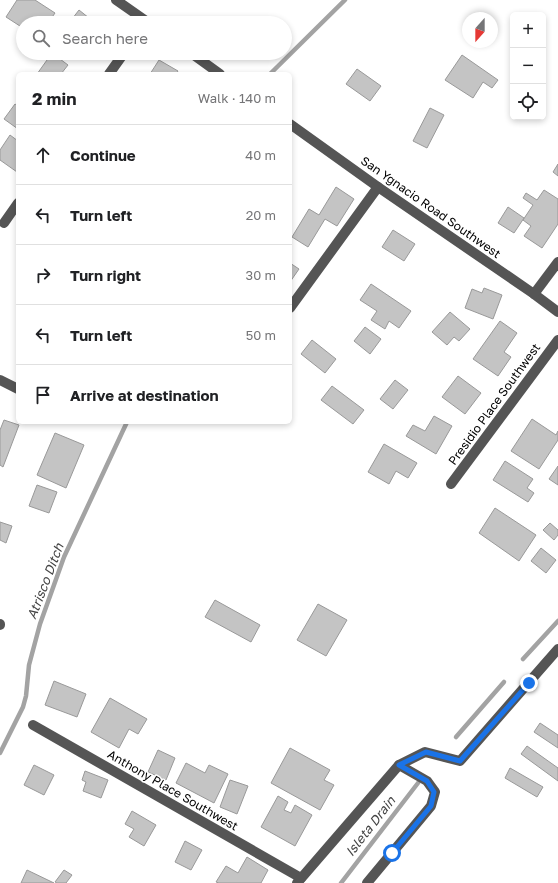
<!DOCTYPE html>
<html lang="en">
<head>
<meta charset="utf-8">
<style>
	body { margin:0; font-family:"Golos Text",sans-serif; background:#f2f2f2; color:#202124 }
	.controls { position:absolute; right:12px; top:12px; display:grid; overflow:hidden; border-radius:6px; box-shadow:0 2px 6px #0003 }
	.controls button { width:36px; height:36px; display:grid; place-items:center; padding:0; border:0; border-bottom:1px solid #e0e0e0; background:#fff; color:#202124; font:20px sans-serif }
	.compass { position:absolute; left:462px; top:12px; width:36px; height:36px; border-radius:50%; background:#fff; box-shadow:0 2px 6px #0003; rotate:201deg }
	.stop { position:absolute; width:12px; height:12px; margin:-9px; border:3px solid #1a73e8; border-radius:50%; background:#fff }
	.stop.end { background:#1a73e8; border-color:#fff; box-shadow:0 1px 4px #0008 }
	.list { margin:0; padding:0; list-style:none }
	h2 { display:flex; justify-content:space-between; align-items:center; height:52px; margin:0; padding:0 16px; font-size:17px }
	h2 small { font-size:13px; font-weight:400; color:#757577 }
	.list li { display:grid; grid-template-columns:26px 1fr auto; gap:12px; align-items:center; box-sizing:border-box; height:60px; padding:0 16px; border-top:1px solid #e0e0e0 }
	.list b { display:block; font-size:15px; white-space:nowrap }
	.list em { font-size:13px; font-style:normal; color:#757577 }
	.icon { flex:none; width:22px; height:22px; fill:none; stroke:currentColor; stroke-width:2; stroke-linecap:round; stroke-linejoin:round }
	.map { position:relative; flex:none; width:558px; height:883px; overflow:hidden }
	.search { position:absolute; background:#fff; box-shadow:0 2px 6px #0003; left:16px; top:16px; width:276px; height:44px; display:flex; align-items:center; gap:10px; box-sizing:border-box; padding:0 14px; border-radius:22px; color:#757577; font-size:15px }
	.panel { position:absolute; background:#fff; box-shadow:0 2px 6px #0003; left:16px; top:72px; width:276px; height:352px; border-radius:6px }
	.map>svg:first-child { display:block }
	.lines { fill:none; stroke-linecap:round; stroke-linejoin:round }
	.stream { stroke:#a3a3a3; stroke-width:4.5 }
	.building { fill:#c4c4c4; stroke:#999 }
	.minor { stroke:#555; stroke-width:10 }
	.route { stroke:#1a73e8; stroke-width:5 }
	.labels { text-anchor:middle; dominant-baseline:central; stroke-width:3; stroke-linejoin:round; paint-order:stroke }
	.street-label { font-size:12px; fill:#000; stroke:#fff }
	.water-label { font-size:13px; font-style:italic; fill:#444; stroke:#fff }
</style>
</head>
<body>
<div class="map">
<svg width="558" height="883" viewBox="0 0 558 883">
	<rect width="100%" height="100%" fill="#fff"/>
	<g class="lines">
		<g class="stream">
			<path d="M 270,74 L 345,0"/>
			<path d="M 523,659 L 558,621"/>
			<path d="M 456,737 L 504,682"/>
			<path d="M 0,753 L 23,707 L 26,696 L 29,665 L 40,624 L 64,557 L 127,422"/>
			<path d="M 341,883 L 418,783"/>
		</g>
	</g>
	<g class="building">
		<path d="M 17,0 L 35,0 L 55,13 L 48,23 L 23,23 L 23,41 L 17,37 L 23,28 L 6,17 Z"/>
		<path d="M 79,10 L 94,22 L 94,23 L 69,23 Z"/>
		<path d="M 52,53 L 68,65 L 61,74 L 37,74 Z"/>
		<path d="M 462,55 L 498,80 L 492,88 L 483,82 L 473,98 L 445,80 Z"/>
		<path d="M 159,60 L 178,71 L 176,74 L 150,74 Z"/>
		<path d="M 357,69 L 381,86 L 370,101 L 346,84 Z"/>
		<path d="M 15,104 L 18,106 L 18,129 L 4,119 Z"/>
		<path d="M 430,108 L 444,115 L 427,148 L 413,141 Z"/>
		<path d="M 10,135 L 18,141 L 17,172 L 0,160 L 0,150 Z"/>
		<path d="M 558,164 L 558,176 L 553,172 Z"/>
		<path d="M 336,187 L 354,199 L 337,226 L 325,219 L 308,247 L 292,237 L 309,209 L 319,215 Z"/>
		<path d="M 544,190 L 558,199 L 558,224 L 542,248 L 524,236 L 531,226 L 523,220 L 533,205 L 523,198 L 526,193 L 537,200 Z"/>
		<path d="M 508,207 L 524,218 L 514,233 L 498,223 Z"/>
		<path d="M 393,230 L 415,244 L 404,261 L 382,247 Z"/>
		<path d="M 290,263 L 299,269 L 290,282 Z"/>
		<path d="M 371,284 L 411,311 L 399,328 L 389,321 L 385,329 L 371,320 L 377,311 L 360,300 Z"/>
		<path d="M 484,288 L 502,295 L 493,319 L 465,308 L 472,289 L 482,293 Z"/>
		<path d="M 450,312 L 470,329 L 459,341 L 454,337 L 447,345 L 432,332 Z"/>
		<path d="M 500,321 L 517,333 L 504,352 L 511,357 L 498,376 L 473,359 Z"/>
		<path d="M 365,327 L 381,339 L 370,354 L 354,341 Z"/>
		<path d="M 312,340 L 336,359 L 325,373 L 301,354 Z"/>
		<path d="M 458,376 L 481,393 L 465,414 L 442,397 Z"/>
		<path d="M 395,380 L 408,390 L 393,409 L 380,399 Z"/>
		<path d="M 332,386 L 364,410 L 353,424 L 321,400 Z"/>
		<path d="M 434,416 L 452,426 L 436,454 L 406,436 L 413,425 L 425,431 Z"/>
		<path d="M 532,419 L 556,435 L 558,431 L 558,440 L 539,469 L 511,451 Z"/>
		<path d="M 4,420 L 19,425 L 3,467 L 0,465 L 0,430 Z"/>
		<path d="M 55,433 L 84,445 L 66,488 L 37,475 Z"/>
		<path d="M 384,444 L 417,463 L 408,478 L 396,471 L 389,484 L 368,472 Z"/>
		<path d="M 505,461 L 533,479 L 527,488 L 534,493 L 528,502 L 493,480 Z"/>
		<path d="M 558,466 L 558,485 L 549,479 Z"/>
		<path d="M 37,485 L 57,492 L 49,513 L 29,506 Z"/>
		<path d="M 495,508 L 536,535 L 519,561 L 479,533 Z"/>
		<path d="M 0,522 L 12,526 L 6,543 L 0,540 Z"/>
		<path d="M 550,523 L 558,530 L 558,535 L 554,540 L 543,530 Z"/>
		<path d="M 541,548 L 556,560 L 546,573 L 531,561 Z"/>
		<path d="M 215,600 L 260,625 L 251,642 L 205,617 Z"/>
		<path d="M 318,604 L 347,620 L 326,656 L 297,640 Z"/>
		<path d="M 54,681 L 86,694 L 77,717 L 45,705 Z"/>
		<path d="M 110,698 L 147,719 L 138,734 L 129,729 L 119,748 L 91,732 Z"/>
		<path d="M 540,723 L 558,735 L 558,748 L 534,732 Z"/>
		<path d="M 527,746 L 558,768 L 558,781 L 521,754 Z"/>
		<path d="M 290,748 L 330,770 L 324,780 L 334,785 L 320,810 L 271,783 Z"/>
		<path d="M 158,750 L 175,758 L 166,780 L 148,772 Z"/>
		<path d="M 186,763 L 205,773 L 209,765 L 228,774 L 214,803 L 176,783 Z"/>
		<path d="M 34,765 L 54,775 L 44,795 L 24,785 Z"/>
		<path d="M 510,768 L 543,787 L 537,797 L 505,778 Z"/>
		<path d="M 85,771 L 108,780 L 101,798 L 83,791 L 86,782 L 82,780 Z"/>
		<path d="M 230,780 L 248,786 L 237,814 L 220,807 Z"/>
		<path d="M 278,796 L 288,802 L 284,810 L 291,813 L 295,805 L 312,815 L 295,846 L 261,827 Z"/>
		<path d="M 132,811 L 156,825 L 144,846 L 129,837 L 134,829 L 125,824 Z"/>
		<path d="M 185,841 L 202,850 L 191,870 L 175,862 Z"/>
		<path d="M 247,857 L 268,870 L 261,883 L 219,883 L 216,882 L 226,866 L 238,873 Z"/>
		<path d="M 27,870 L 54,883 L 21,883 Z"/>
		<path d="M 64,870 L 72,875 L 66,883 L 57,883 L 55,882 Z"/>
	</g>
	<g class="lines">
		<g class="minor">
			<path d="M 116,0 L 149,23"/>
			<path d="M 191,53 L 220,74"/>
			<path d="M 109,74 L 124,53"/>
			<path d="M 290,124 L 378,187 L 534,294 L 558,312"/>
			<path d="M 4,223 L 18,203"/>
			<path d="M 534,294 L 558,262"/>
			<path d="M 290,308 L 378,187"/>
			<path d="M 0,380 L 18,389"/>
			<path d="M 451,484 L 558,340"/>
			<path d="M 0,624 L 0,625"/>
			<path d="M 33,725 L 301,878"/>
			<path d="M 297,883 L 399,765 L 425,752 L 460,761 L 558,649"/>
			<path d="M 367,883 L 431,806 L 435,792 L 427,781 L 399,765"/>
		</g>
	</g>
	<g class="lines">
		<path class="route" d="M 392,853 L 431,806 L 434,792 L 427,781 L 399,765 L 426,752 L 460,761 L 529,683"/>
	</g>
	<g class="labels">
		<g class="street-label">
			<text transform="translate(431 207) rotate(35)">San Ygnacio Road Southwest</text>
			<text transform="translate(494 404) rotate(-54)">Presidio Place Southwest</text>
			<text transform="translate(173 790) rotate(30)">Anthony Place Southwest</text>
		</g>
		<g class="water-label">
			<text transform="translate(45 581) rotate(-69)">Atrisco Ditch</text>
			<text transform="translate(370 826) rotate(-52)">Isleta Drain</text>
		</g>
	</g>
</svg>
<div class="controls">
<button>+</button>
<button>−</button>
<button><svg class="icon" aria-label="locate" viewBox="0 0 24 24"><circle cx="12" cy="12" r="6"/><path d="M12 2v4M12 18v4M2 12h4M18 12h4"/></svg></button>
</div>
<svg class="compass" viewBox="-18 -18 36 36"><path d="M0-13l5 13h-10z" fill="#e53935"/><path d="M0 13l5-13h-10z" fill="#757577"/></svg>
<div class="stop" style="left:392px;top:853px"></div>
<div class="stop end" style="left:529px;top:683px"></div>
<div class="search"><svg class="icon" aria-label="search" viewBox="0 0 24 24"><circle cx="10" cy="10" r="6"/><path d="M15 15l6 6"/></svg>Search here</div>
<section class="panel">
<h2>2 min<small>Walk · 140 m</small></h2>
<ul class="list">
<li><svg class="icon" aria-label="ahead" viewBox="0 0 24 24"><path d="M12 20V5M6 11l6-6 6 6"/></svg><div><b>Continue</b></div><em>40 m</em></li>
<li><svg class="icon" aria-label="left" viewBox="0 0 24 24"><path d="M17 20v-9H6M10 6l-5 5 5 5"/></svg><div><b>Turn left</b></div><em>20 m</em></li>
<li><svg class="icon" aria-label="right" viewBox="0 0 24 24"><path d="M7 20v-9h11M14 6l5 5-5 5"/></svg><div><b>Turn right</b></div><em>30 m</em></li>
<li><svg class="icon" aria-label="left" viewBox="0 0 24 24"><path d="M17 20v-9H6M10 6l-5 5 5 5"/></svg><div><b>Turn left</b></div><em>50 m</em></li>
<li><svg class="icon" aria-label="arrive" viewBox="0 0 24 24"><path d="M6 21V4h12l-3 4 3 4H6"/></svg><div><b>Arrive at destination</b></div></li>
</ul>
</section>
</div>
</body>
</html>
